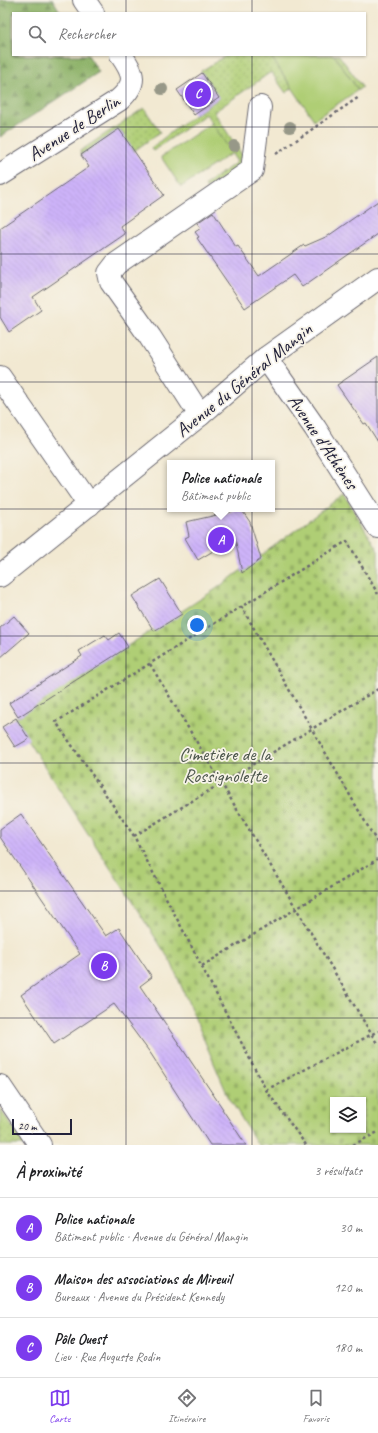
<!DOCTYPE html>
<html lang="fr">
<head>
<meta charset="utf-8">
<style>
	body { margin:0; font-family:Caveat,sans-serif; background:#f2f2f2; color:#202124 }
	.controls { position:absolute; right:12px; bottom:12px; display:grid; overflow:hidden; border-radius:0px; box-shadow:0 1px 3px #0004 }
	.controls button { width:36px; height:36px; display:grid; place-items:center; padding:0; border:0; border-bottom:1px solid #e0e0e0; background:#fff; color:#202124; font:20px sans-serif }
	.scale { position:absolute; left:12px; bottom:10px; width:60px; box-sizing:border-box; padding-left:4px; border:2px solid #22223b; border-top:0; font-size:11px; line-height:14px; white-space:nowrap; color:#22223b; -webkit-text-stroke:3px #f7f3e8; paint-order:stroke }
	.you { position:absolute; left:197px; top:625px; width:14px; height:14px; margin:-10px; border:3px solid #fff; border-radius:50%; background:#1a73e8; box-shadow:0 0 0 6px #1a73e833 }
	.badge { display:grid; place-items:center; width:26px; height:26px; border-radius:50%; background:#7c3aed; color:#fff; font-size:13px; font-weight:700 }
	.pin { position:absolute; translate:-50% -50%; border:2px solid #fff; box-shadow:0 1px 4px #0006 }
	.popup { position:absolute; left:167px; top:460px; width:108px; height:52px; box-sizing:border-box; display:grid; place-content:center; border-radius:0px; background:#fff; filter:drop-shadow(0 1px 3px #0005); font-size:13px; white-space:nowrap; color:#757577 }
	.popup b { font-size:15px; color:#202124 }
	.popup::after { content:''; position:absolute; left:50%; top:100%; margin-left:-8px; border:8px solid transparent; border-top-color:#fff }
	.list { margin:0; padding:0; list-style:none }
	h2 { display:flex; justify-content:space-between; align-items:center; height:52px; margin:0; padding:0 16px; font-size:17px }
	h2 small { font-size:13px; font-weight:400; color:#757577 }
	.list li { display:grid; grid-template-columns:26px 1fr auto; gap:12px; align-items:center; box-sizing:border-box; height:60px; padding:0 16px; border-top:1px solid #e0e0e0 }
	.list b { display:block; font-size:15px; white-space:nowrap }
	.list p { margin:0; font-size:13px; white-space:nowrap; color:#757577 }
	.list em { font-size:13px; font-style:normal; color:#757577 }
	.icon { flex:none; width:22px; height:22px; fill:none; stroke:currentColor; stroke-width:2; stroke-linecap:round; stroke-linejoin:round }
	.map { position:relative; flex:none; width:378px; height:1145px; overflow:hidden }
	.search { position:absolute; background:#fff; box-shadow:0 1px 3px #0004; left:12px; right:12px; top:12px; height:44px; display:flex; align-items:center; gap:10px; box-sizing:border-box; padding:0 14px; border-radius:0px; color:#757577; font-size:15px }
	.sheet { height:232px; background:#fff }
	nav { display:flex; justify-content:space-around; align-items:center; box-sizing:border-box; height:56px; border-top:1px solid #e0e0e0; background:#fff; font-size:11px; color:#757577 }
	nav a { display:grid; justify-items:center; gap:2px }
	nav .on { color:#7c3aed }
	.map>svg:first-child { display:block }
	.grass { fill:url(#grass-dots); stroke:#687858 }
	.forest { fill:url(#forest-firs); stroke:#566a50 }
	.cemetery { fill:url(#cemetery-stones); stroke:#687858; fill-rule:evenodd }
	.pitch { fill:#afce75; stroke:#687858 }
	.building { fill:url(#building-back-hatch) }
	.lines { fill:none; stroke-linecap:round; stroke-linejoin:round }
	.minor-casing { stroke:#6b6870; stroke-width:24 }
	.path { stroke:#6b6870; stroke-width:2.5; stroke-dasharray:3 3; stroke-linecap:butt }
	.minor { stroke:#fff; stroke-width:22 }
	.tree { fill:#979888 }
	.grid { fill:none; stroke:#22223b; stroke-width:1; stroke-opacity:0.55 }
	.labels { text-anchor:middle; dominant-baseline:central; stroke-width:3.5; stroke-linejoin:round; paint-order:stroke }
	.street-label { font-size:19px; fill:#22223b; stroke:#f7f3e8 }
	.park-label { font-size:19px; fill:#4c564c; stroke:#f7f3e8 }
</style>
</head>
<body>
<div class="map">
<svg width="378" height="1145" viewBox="0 0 378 1145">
	<defs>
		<pattern id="grass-dots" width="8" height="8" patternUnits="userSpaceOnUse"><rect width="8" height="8" fill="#afce75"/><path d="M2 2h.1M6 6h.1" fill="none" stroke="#96b166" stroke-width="1.8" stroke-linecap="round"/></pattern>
		<pattern id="forest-firs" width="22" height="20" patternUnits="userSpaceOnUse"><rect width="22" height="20" fill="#8bb166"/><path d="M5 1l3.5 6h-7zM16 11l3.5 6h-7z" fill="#719055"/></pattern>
		<pattern id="cemetery-stones" width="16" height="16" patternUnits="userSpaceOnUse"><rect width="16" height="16" fill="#afce75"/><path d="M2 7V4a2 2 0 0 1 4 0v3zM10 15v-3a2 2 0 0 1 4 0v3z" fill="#96b166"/></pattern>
		<pattern id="building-back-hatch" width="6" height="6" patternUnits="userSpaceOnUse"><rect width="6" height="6" fill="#cdb3f9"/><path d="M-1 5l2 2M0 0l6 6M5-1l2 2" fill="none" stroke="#b09ad6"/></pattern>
	</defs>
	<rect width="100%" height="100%" fill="#f7f3e8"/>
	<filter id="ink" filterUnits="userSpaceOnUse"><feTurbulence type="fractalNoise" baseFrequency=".025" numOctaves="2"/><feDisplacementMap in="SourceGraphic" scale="8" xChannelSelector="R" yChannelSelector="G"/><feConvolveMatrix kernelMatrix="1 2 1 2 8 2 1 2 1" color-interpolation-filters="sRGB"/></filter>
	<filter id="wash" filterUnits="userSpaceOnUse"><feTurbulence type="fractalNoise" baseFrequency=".012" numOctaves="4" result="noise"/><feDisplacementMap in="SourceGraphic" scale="16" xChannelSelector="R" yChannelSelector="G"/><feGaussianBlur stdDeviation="0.9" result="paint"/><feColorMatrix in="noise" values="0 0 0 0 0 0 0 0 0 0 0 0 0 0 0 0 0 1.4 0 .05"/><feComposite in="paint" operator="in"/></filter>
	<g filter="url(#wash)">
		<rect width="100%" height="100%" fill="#f2e9d2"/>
		<g class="grass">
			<path d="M 227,55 L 270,55 L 292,88 L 286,93 L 271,72 L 214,112 L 244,158 L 240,168 L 206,189 L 205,185 L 237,162 L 206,114 L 153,151 L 151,148 L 179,126 L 219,98 L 201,71 Z"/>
			<path d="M 334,55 L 339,55 L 362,87 L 358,90 Z"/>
			<path d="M 144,108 L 160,132 L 134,151 L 119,129 L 81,155 L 80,151 Z"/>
			<path d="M 0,1109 L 25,1145 L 0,1145 Z"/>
		</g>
		<path class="forest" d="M 0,0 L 53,0 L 61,13 L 13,13 L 13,55 L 88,55 L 99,72 L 0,137 Z"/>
		<path class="cemetery" d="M 344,494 L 378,551 L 378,1145 L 258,1145 L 228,1096 L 171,962 L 14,719 L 216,589 ZM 333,1100 L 363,1100 L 363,1130 L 333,1130 Z"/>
		<g class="pitch">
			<path d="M 270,55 L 334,55 L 358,90 L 314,120 Z"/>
			<path d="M 212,123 L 232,153 L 181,187 L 161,157 Z"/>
		</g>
		<g id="blocks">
			<g class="building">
				<path d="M 202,73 L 219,98 L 194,115 L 177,90 Z"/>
				<path d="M 119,129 L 164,195 L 120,226 L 125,234 L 33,297 L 41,310 L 9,332 L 0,317 L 0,228 L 89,167 L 81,155 Z"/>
				<path d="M 378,201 L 378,234 L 302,287 L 293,275 L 245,308 L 197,238 L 199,237 L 195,232 L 201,228 L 197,223 L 213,212 L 236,247 L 238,246 L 259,276 L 304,245 L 305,246 L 328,236 Z"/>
				<path d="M 378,357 L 378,442 L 366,423 L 364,424 L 337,385 Z"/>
				<path d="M 235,509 L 241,509 L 250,522 L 261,559 L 242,573 L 235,538 L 198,560 L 185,538 L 189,536 L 186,522 L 230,512 Z"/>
				<path d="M 160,579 L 182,614 L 154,631 L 132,596 Z"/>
				<path d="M 14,616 L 29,633 L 0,658 L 0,628 Z"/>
				<path d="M 119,633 L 128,647 L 18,717 L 9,703 L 82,656 L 79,651 L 105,635 L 109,640 Z"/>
				<path d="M 16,718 L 29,739 L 15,747 L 2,727 Z"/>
				<path d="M 21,814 L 106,936 L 119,928 L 152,977 L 140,986 L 223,1109 L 222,1109 L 246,1145 L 210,1145 L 151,1054 L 114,1004 L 54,1044 L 21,995 L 80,954 L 0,837 L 0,829 Z"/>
			</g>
		</g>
	</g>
	<g filter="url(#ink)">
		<use href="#blocks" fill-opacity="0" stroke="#6b6870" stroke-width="1"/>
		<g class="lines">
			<defs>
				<g id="minor">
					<path d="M 84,0 L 93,13"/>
					<path d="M 0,175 L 119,100 C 138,83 134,74 121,55"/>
					<path d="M 266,358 L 315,428 L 378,527"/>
					<path d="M 0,377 L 89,505"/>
					<path d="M 200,415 L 150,337 L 111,282 L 109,273 L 116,264 L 252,170 L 260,107"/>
					<path d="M 0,576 L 200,415 L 266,358 L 378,278"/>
					<path d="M 0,1086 L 40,1145"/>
				</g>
			</defs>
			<use href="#minor" class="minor-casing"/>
			<g class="path">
				<path d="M 276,154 L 359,97"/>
				<path d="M 241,606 L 378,844"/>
				<path d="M 150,664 L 378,1045"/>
				<path d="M 134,836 L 378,689"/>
				<path d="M 202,966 L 378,859"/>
				<path d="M 266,1090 L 378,1031"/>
				<path d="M 306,1145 L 266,1090 L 134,836 L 56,722 L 347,541 L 378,594"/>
				<path d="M 353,1145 L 378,1132"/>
			</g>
			<use href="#minor" class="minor"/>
		</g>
		<g class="tree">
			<circle cx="162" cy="89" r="6"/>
			<circle cx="290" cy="127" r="6"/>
			<circle cx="234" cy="146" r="6"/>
		</g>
	</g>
	<path class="grid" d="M 126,0 L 126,13M 252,0 L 252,13M 126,55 L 126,1145M 252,55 L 252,1145M 0,127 L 378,127M 0,254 L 378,254M 0,382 L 378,382M 0,509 L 378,509M 0,636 L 378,636M 0,763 L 378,763M 0,891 L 378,891M 0,1018 L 378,1018"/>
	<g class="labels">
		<g class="street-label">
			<text transform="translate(74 128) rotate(-33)">Avenue de Berlin</text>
			<text transform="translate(244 380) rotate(-39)">Avenue du Général Mangin</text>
			<text transform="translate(323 442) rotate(56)">Avenue d'Athènes</text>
		</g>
		<g class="park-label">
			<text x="225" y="754">Cimetière de la<tspan x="225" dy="22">Rossignolette</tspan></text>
		</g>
	</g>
</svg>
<div class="controls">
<button><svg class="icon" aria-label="layers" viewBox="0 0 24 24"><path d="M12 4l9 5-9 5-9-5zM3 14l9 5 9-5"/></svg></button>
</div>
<div class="scale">20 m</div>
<div class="you"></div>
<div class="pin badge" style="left:221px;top:540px">A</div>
<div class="popup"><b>Police nationale</b>Bâtiment public</div>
<div class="pin badge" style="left:104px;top:966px">B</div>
<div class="pin badge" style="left:198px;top:94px">C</div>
<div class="search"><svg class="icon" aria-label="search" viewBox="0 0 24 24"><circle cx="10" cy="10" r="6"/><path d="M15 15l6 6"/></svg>Rechercher</div>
</div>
<section class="sheet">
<h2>À proximité<small>3 résultats</small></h2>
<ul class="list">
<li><span class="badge">A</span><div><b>Police nationale</b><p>Bâtiment public · Avenue du Général Mangin</p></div><em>30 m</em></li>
<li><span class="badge">B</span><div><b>Maison des associations de Mireuil</b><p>Bureaux · Avenue du Président Kennedy</p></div><em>120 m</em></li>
<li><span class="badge">C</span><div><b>Pôle Ouest</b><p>Lieu · Rue Auguste Rodin</p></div><em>180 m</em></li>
</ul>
</section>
<nav>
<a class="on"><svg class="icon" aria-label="map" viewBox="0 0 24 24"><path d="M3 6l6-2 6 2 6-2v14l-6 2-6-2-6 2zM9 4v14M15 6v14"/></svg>Carte</a>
<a><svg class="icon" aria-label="directions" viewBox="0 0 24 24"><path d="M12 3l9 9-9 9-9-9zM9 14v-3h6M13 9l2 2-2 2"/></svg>Itinéraire</a>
<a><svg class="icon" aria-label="saved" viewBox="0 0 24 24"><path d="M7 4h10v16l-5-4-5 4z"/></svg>Favoris</a>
</nav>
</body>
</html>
